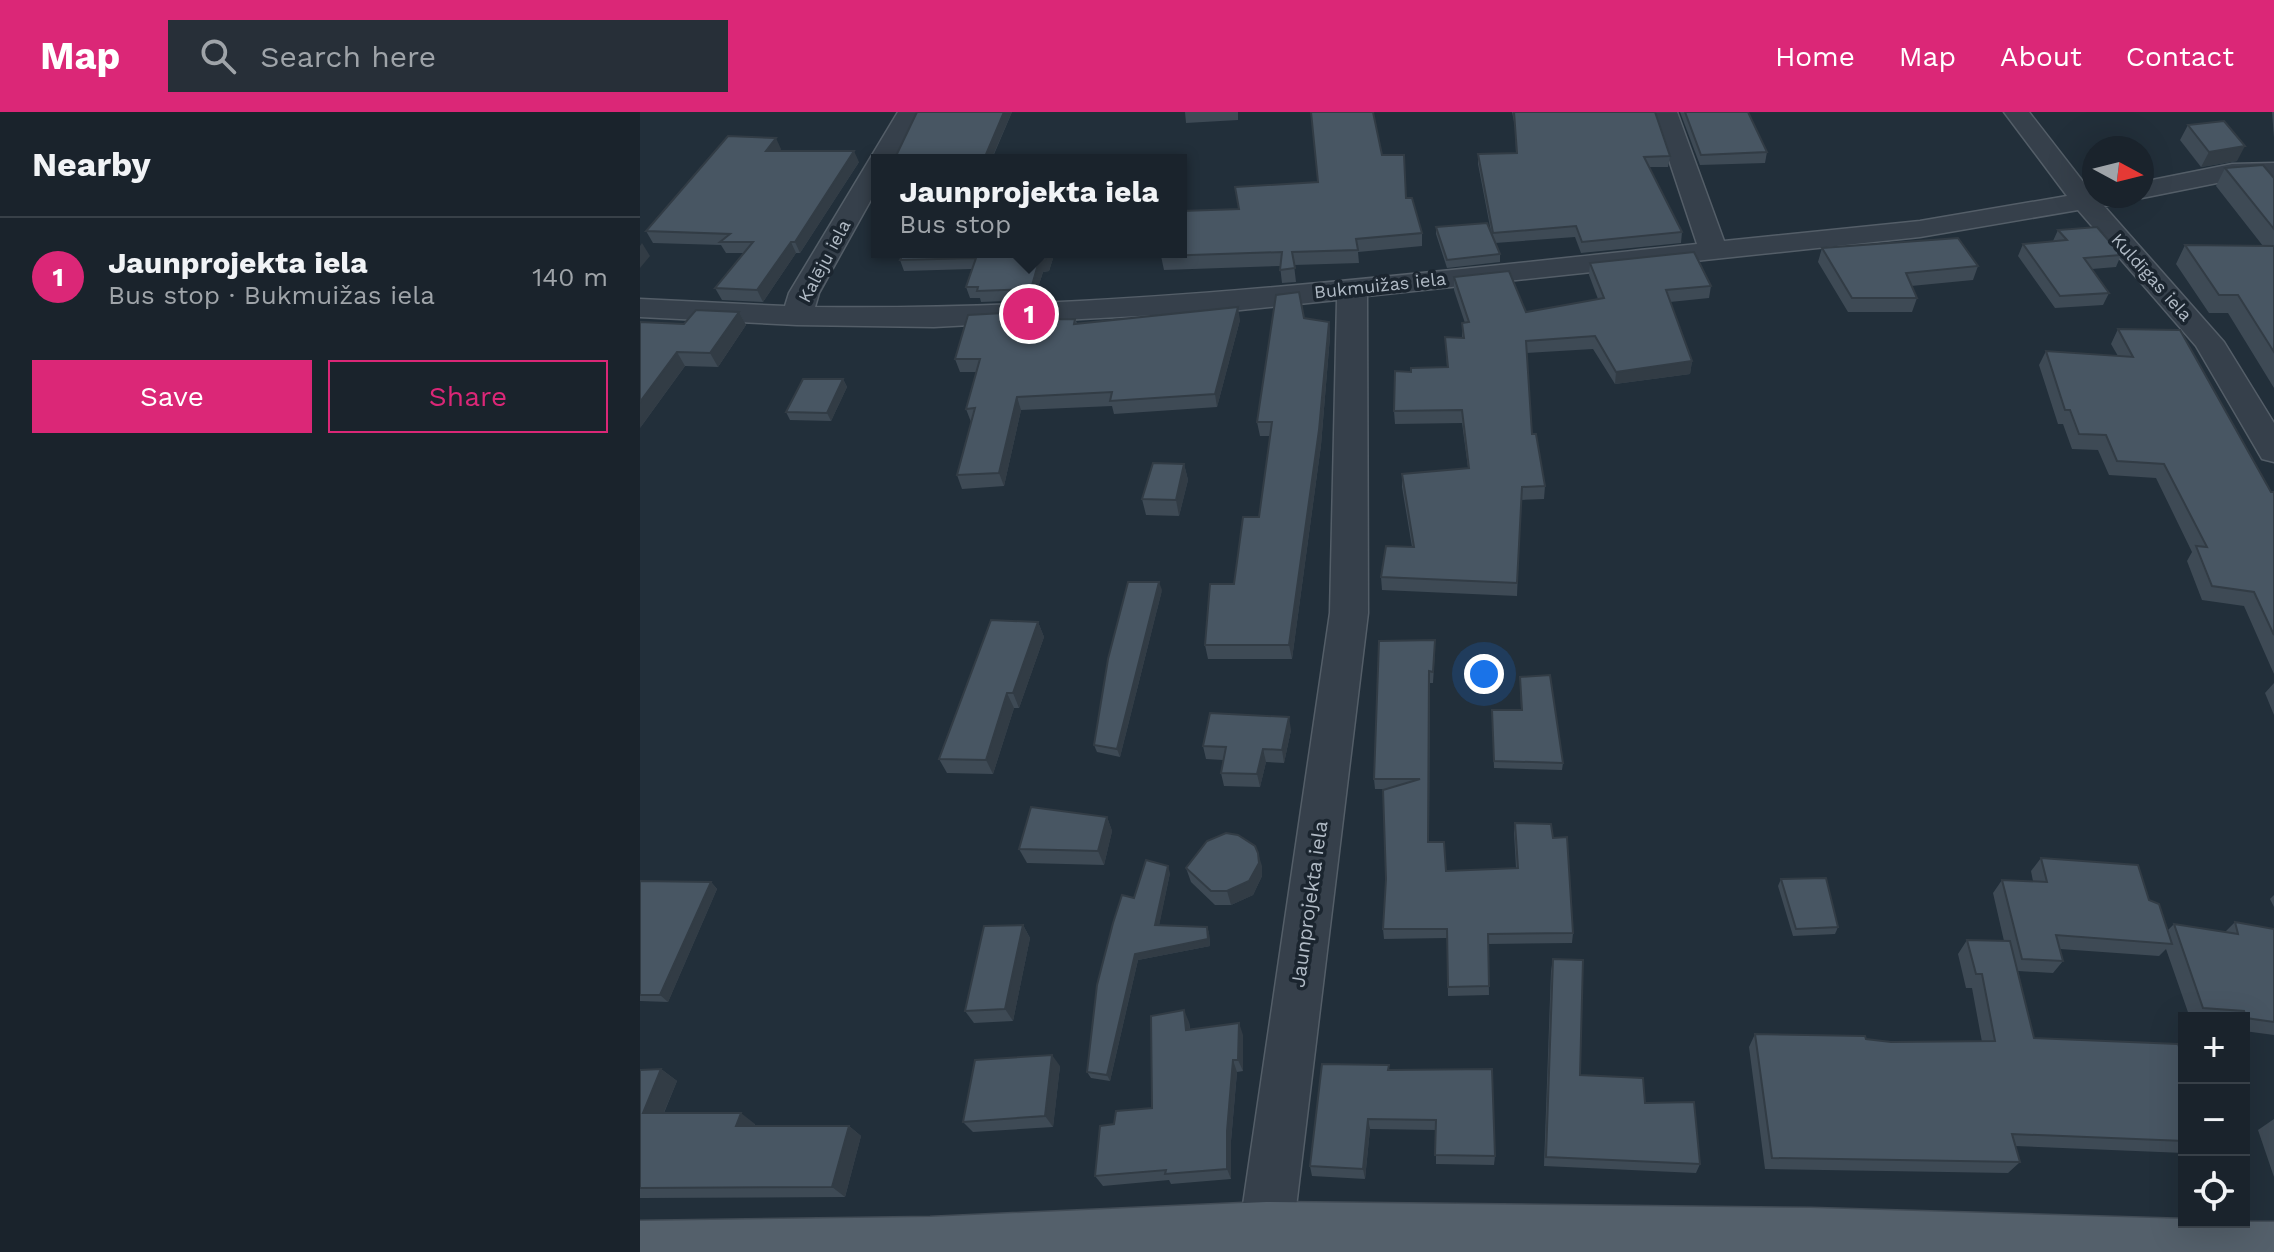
<!DOCTYPE html>
<html lang="en">
<head>
<meta charset="utf-8">
<style>
	body { margin:0; font-family:"Work Sans",sans-serif; background:#272f38; color:#f1f3f6 }
	.controls { position:absolute; right:24px; bottom:24px; display:grid; overflow:hidden; border-radius:0px; box-shadow:0 8px 32px #0002 }
	.controls button { width:72px; height:72px; display:grid; place-items:center; padding:0; border:0; border-bottom:2px solid #384048; background:#1a232c; color:#f1f3f6; font:40px sans-serif }
	.compass { position:absolute; left:1442px; top:24px; width:72px; height:72px; border-radius:50%; background:#1a232c; box-shadow:0 8px 32px #0002; rotate:97deg }
	.you { position:absolute; left:844px; top:562px; width:28px; height:28px; margin:-20px; border:6px solid #fff; border-radius:50%; background:#1a73e8; box-shadow:0 0 0 12px #1a73e833 }
	.badge { display:grid; place-items:center; width:52px; height:52px; border-radius:50%; background:#db2777; color:#fff; font-size:26px; font-weight:700 }
	.pin { position:absolute; translate:-50% -50%; border:4px solid #fff; box-shadow:0 2px 8px #0006 }
	.popup { position:absolute; left:231px; top:42px; width:316px; height:104px; box-sizing:border-box; display:grid; place-content:center; border-radius:0px; background:#1a232c; filter:drop-shadow(0 2px 6px #0005); font-size:26px; white-space:nowrap; color:#9fa4a9 }
	.popup b { font-size:30px; color:#f1f3f6 }
	.popup::after { content:''; position:absolute; left:50%; top:100%; margin-left:-16px; border:16px solid transparent; border-top-color:#1a232c }
	.list { margin:0; padding:0; list-style:none }
	h2 { display:flex; justify-content:space-between; align-items:center; height:104px; margin:0; padding:0 32px; font-size:34px }
	h2 small { font-size:26px; font-weight:400; color:#9fa4a9 }
	.list li { display:grid; grid-template-columns:52px 1fr auto; gap:24px; align-items:center; box-sizing:border-box; height:120px; padding:0 32px; border-top:2px solid #384048 }
	.list b { display:block; font-size:30px; white-space:nowrap }
	.list p { margin:0; font-size:26px; white-space:nowrap; color:#9fa4a9 }
	.list em { font-size:26px; font-style:normal; color:#9fa4a9 }
	.actions { display:flex; gap:16px; padding:24px 32px }
	.actions a { flex:1; padding:18px 0; border:2px solid #db2777; border-radius:0px; text-align:center; font-size:28px; color:#db2777 }
	.actions .main { background:#db2777; color:#fff }
	.icon { flex:none; width:44px; height:44px; fill:none; stroke:currentColor; stroke-width:2; stroke-linecap:round; stroke-linejoin:round }
	.map { position:relative; flex:none; width:1634px; height:1140px; overflow:hidden }
	header { display:flex; align-items:center; gap:48px; box-sizing:border-box; height:112px; padding:0 40px; background:#db2777; color:#fff }
	header strong { font-size:38px }
	nav { display:flex; gap:44px; margin-inline-start:auto; font-size:28px }
	.search { width:560px; height:72px; background:#272f38; display:flex; align-items:center; gap:20px; box-sizing:border-box; padding:0 28px; border-radius:0px; color:#9fa4a9; font-size:30px }
	main { display:flex }
	aside { flex:1; background:#1a232c }
	.map>svg:first-child { display:block }
	.lines { fill:none; stroke-linecap:round; stroke-linejoin:round }
	.street-casing { stroke:#545e68; stroke-width:3 }
	.primary-casing { stroke:#424c56; stroke-width:3 }
	.street { fill:#36404b; fill-rule:evenodd }
	.primary { fill:#54606b; fill-rule:evenodd }
	.wall { fill:#3e4a55 }
	.shaded-wall { fill:#323c45 }
	.building { fill:#485663; stroke:#323c45; stroke-width:2 }
	.labels { text-anchor:middle; dominant-baseline:central; stroke-width:7; stroke-linejoin:round; paint-order:stroke }
	.far-street-label { font-size:18px; fill:#b1bbc6; stroke:#1b252f }
	.street-label { font-size:20px; fill:#b1bbc6; stroke:#1b252f }
</style>
</head>
<body>
<header>
<strong>Map</strong>
<div class="search"><svg class="icon" aria-label="search" viewBox="0 0 24 24"><circle cx="10" cy="10" r="6"/><path d="M15 15l6 6"/></svg>Search here</div>
<nav><a>Home</a><a>Map</a><a>About</a><a>Contact</a></nav>
</header>
<main>
<aside>
<h2>Nearby<small></small></h2>
<ul class="list">
<li><span class="badge">1</span><div><b>Jaunprojekta iela</b><p>Bus stop · Bukmuižas iela</p></div><em>140 m</em></li>
</ul>
<div class="actions"><a class="main">Save</a><a>Share</a></div>
</aside>
<div class="map">
<svg width="1634" height="1140" viewBox="0 0 1634 1140">
	<rect width="100%" height="100%" fill="#222f3a"/>
	<g class="lines">
		<defs>
			<g id="street">
				<path d="M 258,0 L 282,0 L 253,48 L 237,48 L 237,77 L 179,181 L 175,195 C 471,199 763,163 1057,132 L 1013,0 L 1037,0 L 1084,129 L 1280,109 L 1427,84 L 1364,0 L 1389,0 L 1451,80 L 1454,79 L 1454,84 L 1489,84 L 1485,90 L 1464,94 L 1584,230 L 1634,311 L 1634,350 L 1622,347 L 1556,234 L 1438,98 L 1280,125 L 727,184 L 728,501 L 653,1120 L 645,1139 L 608,1140 L 599,1120 L 690,501 L 697,188 L 591,199 L 294,215 L 157,213 L 0,205 L 0,187 L 145,194 L 149,181 Z"/>
				<path d="M 1634,51 L 1634,67 L 1592,68 L 1502,86 L 1494,84 L 1502,84 L 1502,70 L 1592,52 Z"/>
			</g>
			<path id="primary" d="M 626,1090 L 1171,1096 L 1544,1107 L 1544,1110 L 1634,1110 L 1634,1140 L 0,1140 L 0,1109 L 290,1105 Z"/>
		</defs>
		<use href="#street" class="street-casing"/>
		<use href="#primary" class="primary-casing"/>
		<use href="#street" class="street"/>
		<use href="#primary" class="primary"/>
	</g>
	<g class="wall">
		<path d="M 277,0 L 372,0 L 352,47 L 372,48 L 255,48 L 255,46 Z"/>
		<path d="M 545,0 L 598,0 L 598,8 L 546,11 Z"/>
		<path d="M 872,0 L 1015,0 L 1030,44 L 1028,55 L 1009,55 L 1042,120 L 1041,131 L 941,141 L 935,125 L 855,131 L 860,142 L 860,150 L 807,156 L 796,122 L 796,115 L 851,120 L 838,52 L 838,42 L 876,41 L 875,15 Z"/>
		<path d="M 1040,0 L 1108,0 L 1127,40 L 1125,51 L 1060,53 Z"/>
		<path d="M 1632,0 L 1634,0 L 1634,26 Z"/>
		<path d="M 1548,13 L 1597,49 L 1561,55 L 1540,28 Z"/>
		<path d="M 141,37 L 140,39 L 219,50 L 160,141 L 156,141 L 123,190 L 82,188 L 75,176 L 104,141 L 86,141 L 81,133 L 13,131 L 6,119 Z"/>
		<path d="M 742,43 L 766,86 L 782,121 L 782,134 L 718,140 L 719,151 L 654,153 L 656,170 L 642,171 L 640,154 L 524,158 L 521,144 L 599,97 L 678,70 Z"/>
		<path d="M 1585,56 L 1634,66 L 1634,276 L 1588,201 L 1569,201 L 1536,152 L 1545,133 L 1623,134 L 1576,74 Z"/>
		<path d="M 1418,118 L 1481,143 L 1476,155 L 1452,157 L 1469,181 L 1463,193 L 1415,196 L 1378,144 L 1383,132 L 1413,129 Z"/>
		<path d="M 1182,136 L 1338,154 L 1333,168 L 1271,174 L 1277,186 L 1272,200 L 1208,200 L 1178,150 Z"/>
		<path d="M 264,140 L 415,140 L 409,159 L 403,160 L 394,188 L 341,190 L 340,186 L 330,186 L 326,175 L 332,157 L 264,159 L 260,148 Z"/>
		<path d="M 950,151 L 1071,174 L 1069,186 L 1030,190 L 1052,249 L 1050,262 L 975,272 L 953,237 L 886,241 L 892,322 L 905,374 L 904,387 L 881,388 L 877,484 L 742,478 L 741,465 L 772,435 L 762,375 L 762,362 L 828,356 L 822,311 L 755,312 L 754,299 L 771,260 L 807,255 L 805,225 L 822,226 L 822,211 L 825,211 L 814,178 L 814,165 L 886,200 L 958,187 L 949,163 Z"/>
		<path d="M 99,200 L 106,213 L 78,255 L 45,254 L 0,316 L 44,212 Z"/>
		<path d="M 383,200 L 385,208 L 435,207 L 437,211 L 600,208 L 577,295 L 474,302 L 472,294 L 381,298 L 364,374 L 322,377 L 317,363 L 331,310 L 326,297 L 336,260 L 320,260 L 315,247 Z"/>
		<path d="M 664,206 L 689,210 L 690,224 L 681,333 L 652,547 L 568,547 L 565,533 L 594,472 L 619,405 L 630,324 L 620,324 L 617,310 Z"/>
		<path d="M 1478,217 L 1631,380 L 1634,380 L 1634,562 L 1604,494 L 1562,488 L 1547,449 L 1552,440 L 1516,366 L 1469,363 L 1458,338 L 1432,337 L 1423,312 L 1418,312 L 1399,253 L 1406,239 L 1478,244 L 1471,232 Z"/>
		<path d="M 203,267 L 207,275 L 191,309 L 150,308 L 146,300 Z"/>
		<path d="M 544,352 L 548,368 L 539,404 L 506,403 L 502,387 Z"/>
		<path d="M 522,478 L 480,645 L 457,640 L 454,633 Z"/>
		<path d="M 398,510 L 404,525 L 379,596 L 374,596 L 353,662 L 307,661 L 299,647 Z"/>
		<path d="M 795,539 L 793,571 L 790,571 L 789,730 L 806,759 L 876,756 L 874,721 L 875,711 L 913,726 L 933,821 L 932,831 L 848,832 L 849,883 L 808,884 L 807,826 L 744,827 L 743,817 L 746,767 L 746,677 L 735,677 L 734,667 Z"/>
		<path d="M 880,565 L 923,651 L 922,658 L 854,656 L 852,598 L 881,598 Z"/>
		<path d="M 1634,571 L 1634,603 L 1625,581 Z"/>
		<path d="M 651,618 L 644,651 L 626,650 L 620,675 L 584,674 L 581,661 L 583,648 L 566,647 L 563,634 Z"/>
		<path d="M 467,705 L 472,719 L 464,753 L 387,751 L 379,737 Z"/>
		<path d="M 1401,746 L 1509,788 L 1528,818 L 1534,812 L 1585,820 L 1595,810 L 1634,817 L 1634,923 L 1604,919 L 1604,906 L 1550,906 L 1526,837 L 1519,844 L 1420,837 L 1423,849 L 1413,861 L 1378,859 L 1394,926 L 1544,949 L 1544,1041 L 1375,1034 L 1380,1050 L 1368,1061 L 1125,1057 L 1109,935 L 1115,922 L 1226,927 L 1251,930 L 1342,930 L 1332,876 L 1326,876 L 1318,842 L 1327,828 L 1364,829 L 1353,781 L 1362,768 L 1393,769 L 1391,759 Z"/>
		<path d="M 622,754 L 622,764 L 613,783 L 591,793 L 575,793 L 551,770 L 546,756 Z"/>
		<path d="M 530,761 L 519,813 L 567,815 L 569,821 L 570,834 L 498,848 L 470,969 L 451,966 L 447,960 L 494,786 Z"/>
		<path d="M 1141,767 L 1198,815 L 1195,822 L 1153,824 L 1138,774 Z"/>
		<path d="M 0,769 L 71,770 L 77,777 L 28,890 L 0,889 Z"/>
		<path d="M 1634,783 L 1634,795 L 1630,787 Z"/>
		<path d="M 383,813 L 390,826 L 373,909 L 334,911 L 325,899 Z"/>
		<path d="M 913,847 L 940,963 L 1005,991 L 1060,1052 L 1056,1061 L 904,1054 L 911,859 Z"/>
		<path d="M 549,910 L 550,917 L 603,923 L 603,959 L 597,960 L 591,1029 L 591,1067 L 531,1072 L 529,1068 L 463,1074 L 455,1064 L 474,1012 L 512,996 Z"/>
		<path d="M 420,954 L 413,1015 L 333,1020 L 323,1010 Z"/>
		<path d="M 21,957 L 37,969 L 24,1001 L 115,1012 L 115,1014 L 209,1014 L 221,1024 L 205,1085 L 0,1086 L 0,958 Z"/>
		<path d="M 749,958 L 855,1044 L 854,1053 L 796,1052 L 796,1018 L 730,1017 L 725,1067 L 672,1064 L 670,1054 Z"/>
		<path d="M 1634,1007 L 1634,1065 L 1618,1018 Z"/>
	</g>
	<g class="shaded-wall">
		<path d="M 364,0 L 372,0 L 351,48 L 344,47 Z"/>
		<path d="M 136,26 L 141,37 L 131,50 L 126,39 Z"/>
		<path d="M 1605,34 L 1597,49 L 1561,55 L 1569,40 Z"/>
		<path d="M 214,39 L 219,50 L 160,141 L 155,130 Z"/>
		<path d="M 151,130 L 156,141 L 123,190 L 117,178 Z"/>
		<path d="M 2,131 L 10,144 L 0,156 L 0,134 Z"/>
		<path d="M 408,140 L 415,140 L 409,159 L 403,160 L 394,188 L 391,177 L 399,149 Z"/>
		<path d="M 598,195 L 600,208 L 577,295 L 575,282 Z"/>
		<path d="M 99,200 L 106,213 L 78,255 L 70,241 Z"/>
		<path d="M 689,210 L 690,224 L 681,333 L 652,547 L 649,533 Z"/>
		<path d="M 37,240 L 45,254 L 0,316 L 0,290 Z"/>
		<path d="M 1052,249 L 1050,262 L 975,272 L 976,260 Z"/>
		<path d="M 203,267 L 207,275 L 191,309 L 187,301 Z"/>
		<path d="M 377,285 L 381,298 L 364,374 L 359,361 Z"/>
		<path d="M 544,352 L 548,368 L 539,404 L 536,388 Z"/>
		<path d="M 519,470 L 522,478 L 480,645 L 477,637 Z"/>
		<path d="M 398,510 L 404,525 L 379,596 L 373,581 Z"/>
		<path d="M 367,581 L 374,596 L 353,662 L 346,648 Z"/>
		<path d="M 649,605 L 651,618 L 644,651 L 642,638 Z"/>
		<path d="M 623,637 L 626,650 L 620,675 L 617,662 Z"/>
		<path d="M 467,705 L 472,719 L 464,753 L 458,739 Z"/>
		<path d="M 618,741 L 622,754 L 622,764 L 613,783 L 591,793 L 587,779 Z"/>
		<path d="M 528,754 L 530,761 L 518,819 L 515,813 Z"/>
		<path d="M 71,770 L 77,777 L 28,890 L 20,883 Z"/>
		<path d="M 383,813 L 390,826 L 373,909 L 365,897 Z"/>
		<path d="M 567,815 L 569,821 L 570,834 L 498,848 L 470,969 L 467,963 L 495,842 Z"/>
		<path d="M 544,898 L 549,910 L 551,930 L 546,918 Z"/>
		<path d="M 599,911 L 603,923 L 603,959 L 598,948 Z"/>
		<path d="M 412,943 L 420,954 L 413,1015 L 405,1004 Z"/>
		<path d="M 593,948 L 597,960 L 591,1029 L 591,1067 L 587,1057 L 587,1019 Z"/>
		<path d="M 21,957 L 37,969 L 19,1012 L 3,1001 Z"/>
		<path d="M 101,1001 L 115,1012 L 110,1024 L 96,1014 Z"/>
		<path d="M 728,1007 L 730,1017 L 725,1067 L 723,1057 Z"/>
		<path d="M 209,1014 L 221,1024 L 205,1085 L 192,1075 Z"/>
	</g>
	<g class="building">
		<path d="M 277,0 L 364,0 L 344,47 L 372,48 L 279,48 L 280,46 L 255,46 Z"/>
		<path d="M 671,0 L 733,0 L 742,43 L 764,43 L 766,86 L 772,86 L 782,121 L 716,127 L 718,138 L 652,140 L 655,156 L 640,158 L 642,140 L 521,144 L 521,140 L 541,140 L 541,99 L 599,97 L 595,75 L 678,70 Z"/>
		<path d="M 874,0 L 1015,0 L 1030,44 L 1004,45 L 1042,120 L 942,130 L 936,114 L 853,121 L 838,42 L 877,41 Z"/>
		<path d="M 1045,0 L 1108,0 L 1127,40 L 1061,43 Z"/>
		<path d="M 1584,9 L 1605,34 L 1569,40 L 1548,13 Z"/>
		<path d="M 88,24 L 136,26 L 126,39 L 214,39 L 155,130 L 151,130 L 117,178 L 75,176 L 113,130 L 80,130 L 90,122 L 6,119 Z"/>
		<path d="M 1623,53 L 1634,66 L 1634,117 L 1585,56 Z"/>
		<path d="M 847,111 L 860,142 L 807,148 L 796,115 Z"/>
		<path d="M 1457,115 L 1481,143 L 1444,146 L 1469,181 L 1420,184 L 1383,132 L 1427,128 L 1418,118 Z"/>
		<path d="M 1318,126 L 1338,154 L 1266,161 L 1277,186 L 1212,186 L 1182,136 Z"/>
		<path d="M 1545,133 L 1634,134 L 1634,240 L 1598,183 L 1579,183 Z"/>
		<path d="M 264,140 L 408,140 L 405,148 L 399,149 L 391,177 L 337,179 L 338,175 L 326,175 L 336,146 L 260,148 Z"/>
		<path d="M 1054,140 L 1071,174 L 1026,178 L 1052,249 L 976,260 L 955,224 L 886,229 L 892,322 L 896,322 L 905,374 L 882,375 L 877,471 L 741,465 L 746,434 L 774,435 L 762,362 L 829,356 L 822,298 L 754,299 L 755,259 L 771,260 L 771,256 L 808,255 L 805,225 L 824,226 L 822,211 L 829,210 L 814,165 L 869,159 L 886,200 L 964,186 L 950,151 Z"/>
		<path d="M 659,180 L 664,206 L 689,210 L 679,318 L 649,533 L 565,533 L 570,472 L 594,472 L 603,405 L 619,405 L 632,310 L 617,310 L 636,183 Z"/>
		<path d="M 598,195 L 575,282 L 470,289 L 472,280 L 377,285 L 359,361 L 317,363 L 335,296 L 326,297 L 340,247 L 315,247 L 328,203 L 383,200 L 380,208 L 435,207 L 434,212 Z"/>
		<path d="M 56,198 L 99,200 L 70,241 L 37,240 L 0,290 L 0,210 L 44,212 Z"/>
		<path d="M 1478,217 L 1540,218 L 1631,380 L 1634,380 L 1634,523 L 1614,480 L 1572,474 L 1556,434 L 1567,435 L 1524,352 L 1477,349 L 1466,323 L 1439,322 L 1430,298 L 1425,298 L 1406,239 L 1493,245 Z"/>
		<path d="M 163,267 L 203,267 L 187,301 L 146,300 Z"/>
		<path d="M 513,351 L 544,352 L 536,388 L 502,387 Z"/>
		<path d="M 488,470 L 519,470 L 477,637 L 454,633 L 468,547 Z"/>
		<path d="M 351,508 L 398,510 L 373,581 L 367,581 L 346,648 L 299,647 Z"/>
		<path d="M 795,528 L 793,560 L 789,559 L 788,730 L 804,730 L 806,759 L 878,756 L 875,711 L 911,712 L 913,726 L 927,725 L 933,821 L 848,822 L 849,874 L 808,875 L 807,817 L 743,817 L 746,767 L 743,678 L 780,667 L 734,667 L 739,529 Z"/>
		<path d="M 910,563 L 923,651 L 854,649 L 852,598 L 882,598 L 880,565 Z"/>
		<path d="M 570,601 L 649,605 L 642,638 L 623,637 L 617,662 L 581,661 L 586,635 L 563,634 Z"/>
		<path d="M 391,695 L 467,705 L 458,739 L 379,737 Z"/>
		<path d="M 586,721 L 598,723 L 615,734 L 618,741 L 619,751 L 609,769 L 587,779 L 571,779 L 546,756 L 567,729 Z"/>
		<path d="M 1401,746 L 1498,753 L 1509,788 L 1519,792 L 1532,832 L 1416,823 L 1423,849 L 1382,847 L 1362,768 L 1407,770 Z"/>
		<path d="M 506,748 L 528,754 L 515,813 L 567,815 L 568,827 L 495,842 L 467,963 L 447,960 L 457,873 L 473,811 L 482,783 L 494,786 Z"/>
		<path d="M 1186,766 L 1198,815 L 1156,817 L 1141,767 Z"/>
		<path d="M 0,769 L 71,770 L 20,883 L 0,883 Z"/>
		<path d="M 1595,810 L 1634,817 L 1634,910 L 1606,906 L 1604,899 L 1563,896 L 1534,812 L 1598,822 Z"/>
		<path d="M 383,813 L 365,897 L 325,899 L 344,814 Z"/>
		<path d="M 1327,828 L 1370,829 L 1394,926 L 1538,932 L 1544,949 L 1544,1029 L 1372,1022 L 1380,1050 L 1132,1046 L 1115,922 L 1225,924 L 1226,927 L 1251,930 L 1355,929 L 1342,862 L 1336,862 Z"/>
		<path d="M 913,847 L 943,848 L 940,963 L 1003,966 L 1005,991 L 1054,990 L 1060,1052 L 906,1045 Z"/>
		<path d="M 544,898 L 546,918 L 599,911 L 598,948 L 593,948 L 587,1019 L 587,1057 L 525,1062 L 526,1058 L 455,1064 L 460,1014 L 474,1012 L 476,999 L 512,996 L 511,904 Z"/>
		<path d="M 412,943 L 405,1004 L 323,1010 L 335,948 Z"/>
		<path d="M 682,952 L 749,953 L 748,958 L 852,957 L 855,1044 L 795,1043 L 796,1008 L 728,1007 L 723,1057 L 670,1054 Z"/>
		<path d="M 21,957 L 3,1001 L 101,1001 L 96,1014 L 209,1014 L 192,1075 L 0,1076 L 0,958 Z"/>
	</g>
	<g class="labels">
		<g class="far-street-label">
			<text transform="translate(184 149) rotate(-62)">Kalēju iela</text>
			<text transform="translate(1512 165) rotate(48)">Kuldīgas iela</text>
			<text transform="translate(740 173) rotate(-6)">Bukmuižas iela</text>
		</g>
		<g class="street-label">
			<text transform="translate(669 792) rotate(-82)">Jaunprojekta iela</text>
		</g>
	</g>
</svg>
<div class="controls">
<button>+</button>
<button>−</button>
<button><svg class="icon" aria-label="locate" viewBox="0 0 24 24"><circle cx="12" cy="12" r="6"/><path d="M12 2v4M12 18v4M2 12h4M18 12h4"/></svg></button>
</div>
<svg class="compass" viewBox="-18 -18 36 36"><path d="M0-13l5 13h-10z" fill="#e53935"/><path d="M0 13l5-13h-10z" fill="#9fa4a9"/></svg>
<div class="you"></div>
<div class="pin badge" style="left:389px;top:202px">1</div>
<div class="popup"><b>Jaunprojekta iela</b>Bus stop</div>
</div>
</main>
</body>
</html>
